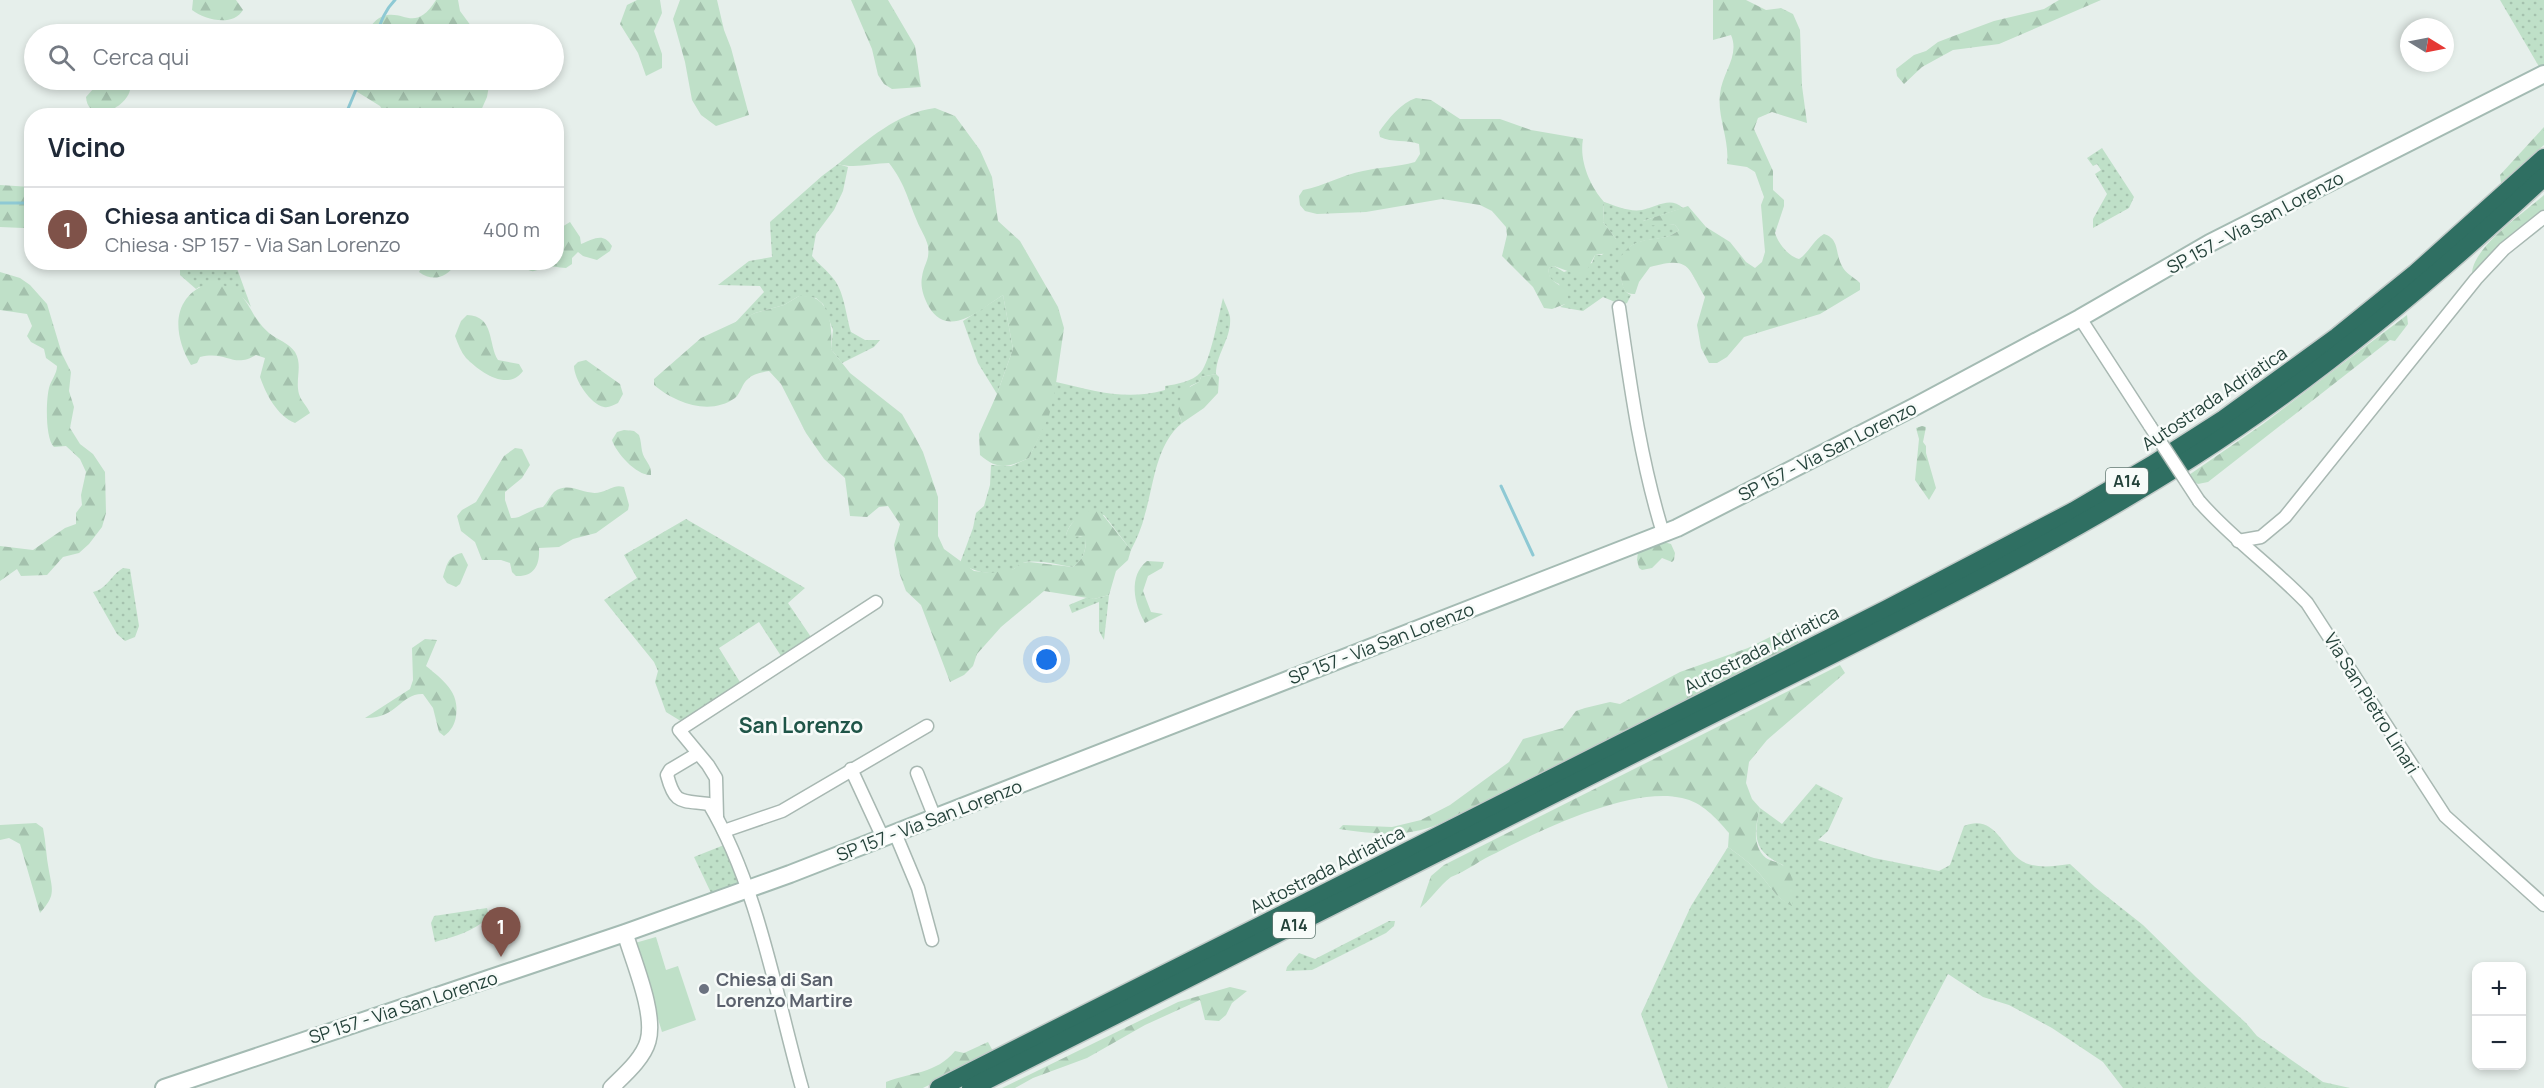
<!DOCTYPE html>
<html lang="it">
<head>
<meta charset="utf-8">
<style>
	body { margin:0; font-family:Manrope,sans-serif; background:#f2f2f3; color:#1f2937 }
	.controls { position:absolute; right:18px; bottom:18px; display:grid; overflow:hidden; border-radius:12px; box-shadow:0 3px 9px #0003 }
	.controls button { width:54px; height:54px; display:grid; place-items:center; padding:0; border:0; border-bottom:2px solid #e0e1e3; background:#fff; color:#1f2937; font:30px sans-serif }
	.compass { position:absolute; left:2400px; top:18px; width:54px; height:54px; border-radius:50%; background:#fff; box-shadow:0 3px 9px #0003; rotate:100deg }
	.you { position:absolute; left:1047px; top:660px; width:21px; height:21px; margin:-15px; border:4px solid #fff; border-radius:50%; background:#1a73e8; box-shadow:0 0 0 9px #1a73e833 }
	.badge { display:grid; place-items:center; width:39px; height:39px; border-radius:50%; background:#7f5249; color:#fff; font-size:20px; font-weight:700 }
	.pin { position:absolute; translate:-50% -50px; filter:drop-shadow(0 2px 3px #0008) }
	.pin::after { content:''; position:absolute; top:32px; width:21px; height:18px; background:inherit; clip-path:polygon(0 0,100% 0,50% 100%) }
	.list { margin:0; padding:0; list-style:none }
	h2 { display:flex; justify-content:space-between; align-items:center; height:78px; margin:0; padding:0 24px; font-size:26px }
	h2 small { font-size:20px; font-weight:400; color:#747a83 }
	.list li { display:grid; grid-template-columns:39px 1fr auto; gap:18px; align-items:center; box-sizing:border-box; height:84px; padding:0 24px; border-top:2px solid #e0e1e3 }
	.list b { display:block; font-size:22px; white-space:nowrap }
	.list p { margin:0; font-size:20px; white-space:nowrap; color:#747a83 }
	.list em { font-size:20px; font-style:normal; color:#747a83 }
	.icon { flex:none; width:33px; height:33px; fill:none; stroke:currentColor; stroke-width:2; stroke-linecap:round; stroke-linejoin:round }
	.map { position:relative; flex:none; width:2544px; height:1088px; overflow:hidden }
	.search { position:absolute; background:#fff; box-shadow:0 3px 9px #0003; left:24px; top:24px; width:540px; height:66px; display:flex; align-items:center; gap:15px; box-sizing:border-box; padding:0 21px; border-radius:33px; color:#747a83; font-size:22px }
	.panel { position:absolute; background:#fff; box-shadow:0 3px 9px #0003; left:24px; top:108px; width:540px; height:162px; border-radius:24px }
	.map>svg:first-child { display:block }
	.grass { fill:url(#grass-dots) }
	.forest { fill:url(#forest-firs) }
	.pitch { fill:#bfe0c8 }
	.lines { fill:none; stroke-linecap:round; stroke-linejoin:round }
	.stream { stroke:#8ec9d4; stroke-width:3 }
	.minor-casing { stroke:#a8b8b2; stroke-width:15 }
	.tertiary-casing { stroke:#a8b8b2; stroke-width:18 }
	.secondary-casing { stroke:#a4bbb3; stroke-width:20 }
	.motorway-casing { stroke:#c2cac8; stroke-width:21 }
	.minor { stroke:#fff; stroke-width:12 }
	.tertiary { stroke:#fff; stroke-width:15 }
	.secondary { stroke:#fff; stroke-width:16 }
	.motorway { stroke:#2f6f62; stroke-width:18 }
	.minor-bridge-casing { stroke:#a8b8b2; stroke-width:15; stroke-linecap:butt }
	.minor-bridge { stroke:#fff; stroke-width:12 }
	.worship-dot { fill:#6b7280; stroke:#f7fbf9; stroke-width:2 }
	.labels { text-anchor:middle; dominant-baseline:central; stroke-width:5; stroke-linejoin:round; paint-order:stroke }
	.shield { fill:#f7fbf9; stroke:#637a73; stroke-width:1.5 }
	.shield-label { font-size:16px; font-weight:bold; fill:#24423a }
	.street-label { font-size:18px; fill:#24423a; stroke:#f7fbf9 }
	.worship-label { font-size:18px; font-weight:bold; fill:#5b616d; stroke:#f7fbf9; text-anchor:start }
	.quarter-label { font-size:21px; font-weight:bold; fill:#1f5548; stroke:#f7fbf9 }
</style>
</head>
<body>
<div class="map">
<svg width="2544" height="1088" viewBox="0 0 2544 1088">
	<defs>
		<pattern id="grass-dots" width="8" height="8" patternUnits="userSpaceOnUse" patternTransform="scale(1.5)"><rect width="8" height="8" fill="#bfe0c8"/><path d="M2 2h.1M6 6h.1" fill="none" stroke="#a4c1ad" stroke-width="1.8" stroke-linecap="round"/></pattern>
		<pattern id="forest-firs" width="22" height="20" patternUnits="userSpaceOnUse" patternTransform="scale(1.5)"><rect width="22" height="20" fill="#bfe0c8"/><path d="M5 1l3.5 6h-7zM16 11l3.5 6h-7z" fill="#a4c1ad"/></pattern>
	</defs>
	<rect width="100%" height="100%" fill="#e6efeb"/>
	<g class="grass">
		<path d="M 2500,0 L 2544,0 L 2544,68 L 2541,70 Z"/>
		<path d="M 2102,148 L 2134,197 L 2129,208 L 2093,228 L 2093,219 L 2107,194 L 2095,174 L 2101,170 L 2097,164 L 2093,166 L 2087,158 Z"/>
		<path d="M 838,164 L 848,167 L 843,191 L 834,210 L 816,234 L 812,256 C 818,264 826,269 832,277 C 844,289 846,316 851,332 L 865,340 L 880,340 L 874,347 L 842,363 L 831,349 L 833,330 L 823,304 L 816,298 L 799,296 L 784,305 L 755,313 L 734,324 L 764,292 L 760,286 L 718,285 L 749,261 L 772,257 L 770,222 L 822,176 Z"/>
		<path d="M 1604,202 C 1616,206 1629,212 1642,210 C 1657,207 1670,196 1683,208 L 1643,221 C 1655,226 1664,222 1675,225 L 1679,230 C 1660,247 1631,229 1618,265 C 1623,276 1620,291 1631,295 L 1627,303 L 1622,305 L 1603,297 L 1583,311 L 1560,307 L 1565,304 L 1559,284 C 1550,280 1548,278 1549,268 L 1554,266 L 1564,272 L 1592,263 L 1595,255 L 1602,255 L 1616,239 L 1603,222 Z"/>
		<path d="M 180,263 L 235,263 L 251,307 C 238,288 220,289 199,287 L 196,289 L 180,275 Z"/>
		<path d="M 1003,295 L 1013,349 L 997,394 L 978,363 L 963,321 Z"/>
		<path d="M 1223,298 C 1225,304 1229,311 1230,317 C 1232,338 1216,353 1216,374 L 1201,377 L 1199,382 L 1190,386 L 1178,411 L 1182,423 C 1156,444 1154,484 1145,514 C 1142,527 1137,538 1131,550 L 1104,515 C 1086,516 1072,515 1066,535 L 1086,537 C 1086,550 1084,559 1073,567 C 1059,565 1041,560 1026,562 C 1020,563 1019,566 1014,569 C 996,577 976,573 960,563 L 973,528 L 976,513 L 984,506 L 990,485 L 991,465 L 1011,466 L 1029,458 L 1048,416 L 1056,382 C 1095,391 1126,401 1165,390 L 1165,386 C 1177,384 1192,382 1201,372 C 1210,362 1219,314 1223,298 Z"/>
		<path d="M 686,519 L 805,588 L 788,603 L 813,640 L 783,659 L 759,622 L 719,648 L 743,687 L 684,723 L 666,712 L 655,682 L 658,671 L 654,662 L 604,600 L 637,578 L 624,555 Z"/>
		<path d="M 123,568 L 130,569 L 139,626 L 135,637 L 125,641 L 117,634 L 93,592 C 107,589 111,575 123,568 Z"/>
		<path d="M 1109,595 L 1104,640 L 1099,631 L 1099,602 L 1072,613 L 1069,605 L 1088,597 L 1094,599 Z"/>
		<path d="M 1816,784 L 1843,798 L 1828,831 L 1818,840 L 1874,858 L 1939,871 L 1950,865 L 1964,826 C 1994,814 2002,846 2019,859 C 2032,870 2055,866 2070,864 L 2095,887 L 2143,925 L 2196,977 L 2246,1023 L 2257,1036 L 2323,1082 L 2350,1088 L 2123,1088 L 2103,1062 L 2052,1028 L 2009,1005 L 1983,997 L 1948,974 L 1888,1088 L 1668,1088 L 1641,1014 L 1691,906 L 1728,847 C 1739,855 1749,862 1758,872 C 1769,884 1776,899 1792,905 L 1783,865 C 1754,852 1753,837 1760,808 L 1782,824 Z"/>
		<path d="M 724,845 L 743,884 L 712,895 L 694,857 Z"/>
		<path d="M 487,908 L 489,917 C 472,932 456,936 435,942 L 431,923 L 434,916 Z"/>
		<path d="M 1389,921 L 1395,921 L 1394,926 L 1386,933 L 1312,970 L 1286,971 L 1287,967 L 1299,953 L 1315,959 Z"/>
	</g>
	<g class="forest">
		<path d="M 193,0 L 236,0 L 243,10 C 233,27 205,20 192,10 Z"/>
		<path d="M 436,0 L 458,0 L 460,11 L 477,34 L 365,34 C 369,29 374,20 381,17 C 403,7 414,35 436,0 Z"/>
		<path d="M 637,0 L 660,0 L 662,13 L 654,31 L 662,54 L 662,68 L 646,76 L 638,53 L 620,24 L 627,5 Z"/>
		<path d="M 680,0 L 717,0 L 724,30 L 731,48 L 749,115 L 716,126 L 701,115 L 692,100 L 685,62 L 673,19 Z"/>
		<path d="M 851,0 L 888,0 L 915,46 L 921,87 L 892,89 L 884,84 L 878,75 L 872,49 Z"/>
		<path d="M 1713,0 L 1746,0 L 1766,10 L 1781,8 L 1793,14 L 1800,30 L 1802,86 L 1807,123 L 1772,112 L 1758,118 L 1754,129 L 1773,171 L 1773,190 L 1784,200 L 1784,206 L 1775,233 C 1778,243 1788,256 1799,259 C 1809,253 1813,240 1824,234 C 1840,239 1835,254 1842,266 C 1845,273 1855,278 1860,283 L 1860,290 L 1820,314 L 1744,337 L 1727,357 L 1717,363 L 1709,363 L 1701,348 L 1697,325 L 1705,297 C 1687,266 1690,256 1650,267 L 1639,282 L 1635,294 C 1618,295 1625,279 1617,265 C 1632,228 1660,247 1679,230 L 1675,225 C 1665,222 1655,227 1645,225 L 1643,221 L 1688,206 L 1706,227 L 1730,242 L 1746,262 L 1755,268 L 1762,262 L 1765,252 L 1761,205 L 1764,197 L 1755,172 L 1747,167 L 1727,164 C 1730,140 1717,117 1720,94 C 1722,73 1740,56 1731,35 L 1713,40 Z"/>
		<path d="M 2059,0 L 2101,0 L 1999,44 L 1953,50 L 1922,67 L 1904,84 L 1897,76 L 1896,69 L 1914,55 L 1926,51 L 1938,42 L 1951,37 L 1994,21 L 2044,9 Z"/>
		<path d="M 101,80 C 114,79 121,79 130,90 C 126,109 88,125 86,97 Z"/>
		<path d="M 350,80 L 490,80 L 487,97 L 479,115 L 386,116 L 380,106 L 351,88 Z"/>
		<path d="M 1416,98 L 1431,100 L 1460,119 L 1500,119 L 1531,130 L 1583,139 C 1579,161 1590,186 1604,202 L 1603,222 L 1616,239 L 1617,247 L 1608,253 L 1595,255 L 1586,272 L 1581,276 L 1554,266 L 1549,268 C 1547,281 1557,282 1566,290 L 1568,298 L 1565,304 L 1552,309 L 1544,308 L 1533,287 L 1502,256 L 1507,235 L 1506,227 L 1492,211 L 1480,205 L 1442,199 L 1366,212 L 1317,214 L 1305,211 L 1300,205 L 1299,196 L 1303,190 C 1324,186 1342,175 1363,171 C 1380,167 1397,167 1415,162 L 1420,154 L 1419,144 C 1406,139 1392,143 1380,137 L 1379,132 C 1388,119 1401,103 1416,98 Z"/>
		<path d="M 935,108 L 955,116 L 980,150 L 992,177 L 998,221 L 1020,241 L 1058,307 L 1064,328 L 1055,390 L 1049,416 L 1029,458 C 1008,467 999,471 980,455 L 979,434 L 997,394 L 1013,349 L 1003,295 C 982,308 949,340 929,307 C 924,298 920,287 922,277 C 924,263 930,261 928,246 C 926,237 920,229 917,221 C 907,197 905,184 889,163 C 872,163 855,169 838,164 C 867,140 897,113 935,108 Z"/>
		<path d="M 2544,127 L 2544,145 L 2501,183 L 2500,175 Z"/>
		<path d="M 0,185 L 31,187 L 31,226 L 23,228 L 0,227 Z"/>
		<path d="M 2544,195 L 2544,213 L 2472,275 C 2471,248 2524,213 2544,195 Z"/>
		<path d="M 570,222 L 580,237 L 581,244 C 594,239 603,232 612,246 L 610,251 L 597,260 L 583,256 L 578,252 L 572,258 L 572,264 L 566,268 C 561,268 556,266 551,267 C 533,268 535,278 520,263 L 556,262 L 557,230 Z"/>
		<path d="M 424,263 L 453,263 L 455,265 C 446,278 432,282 419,272 Z"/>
		<path d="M 0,272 L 20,278 L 30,285 L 47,304 L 62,354 L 71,372 L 69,391 L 74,407 L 70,428 L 80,444 L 93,454 L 105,472 L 106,513 L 102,527 L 89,544 L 79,553 L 63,557 L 47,575 L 21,576 L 17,569 L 0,581 L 0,546 L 33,550 L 65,528 L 76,524 L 76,513 L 82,505 L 81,495 L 86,472 L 80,459 L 66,446 L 54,447 C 45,438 46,400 49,388 C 51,380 57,374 57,366 L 46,358 L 44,349 L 31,342 L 27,336 L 32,326 L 27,314 L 0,310 Z"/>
		<path d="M 212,282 C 254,292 244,311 269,333 C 278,340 289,343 295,352 C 303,365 295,380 299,394 C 301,401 307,406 310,413 L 295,423 C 277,416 266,394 260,377 L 265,358 L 256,355 C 233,369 227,350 200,357 L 197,363 L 191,365 C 172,333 171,295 212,282 Z"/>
		<path d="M 799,296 C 805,296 813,296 818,300 C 832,310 832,334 831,349 L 850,373 L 902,414 L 914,435 L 923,452 L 938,497 L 938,536 L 944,549 L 974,571 L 991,573 L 1014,569 L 1021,563 L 1029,562 L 1073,567 C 1084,559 1086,550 1086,538 L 1080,536 L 1068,539 L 1066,535 C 1070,521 1084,510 1098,509 L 1131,550 L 1128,560 L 1116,571 L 1109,595 L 1094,599 L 1044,591 L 1001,627 L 977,654 L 973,666 L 964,675 L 950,682 L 921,605 L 906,591 L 900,575 L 894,545 L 900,524 L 888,506 L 879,507 L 867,517 L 850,516 L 845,478 L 824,459 L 806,433 L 781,384 L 769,371 C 764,372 752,374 748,379 C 742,383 741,393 735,398 C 710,416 675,403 654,385 L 654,379 L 701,338 L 755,313 L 784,305 Z"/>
		<path d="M 467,315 C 495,316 488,345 498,360 L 519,364 L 523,371 C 508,392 480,372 466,358 C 461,352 458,344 455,336 L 461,321 Z"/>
		<path d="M 2407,315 L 2408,324 L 2395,341 L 2390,340 L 2208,482 L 2198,484 L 2186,477 L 2263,424 Z"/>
		<path d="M 586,360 L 620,384 L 623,394 L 618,403 C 613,405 609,408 604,407 C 590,404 574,379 574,366 L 578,362 Z"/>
		<path d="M 1216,374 L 1219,377 L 1218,393 L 1204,408 L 1182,423 L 1178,411 L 1182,391 L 1199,382 L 1201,377 Z"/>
		<path d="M 1922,426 L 1926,427 L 1923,442 L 1926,446 L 1926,453 L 1936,488 L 1929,500 L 1915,480 L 1919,439 L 1916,428 Z"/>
		<path d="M 624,430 L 634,431 L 639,435 C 641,440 641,446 642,451 C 644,461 652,464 651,475 C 637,476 616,453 612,440 L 617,432 Z"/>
		<path d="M 515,448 L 522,449 L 530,465 L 522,478 L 505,492 L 505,500 L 511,518 C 522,519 531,508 543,507 C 547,503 550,496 554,492 C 570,480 585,497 601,492 C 610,490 614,484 624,487 L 629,505 L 628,510 L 596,533 L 573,539 L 559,547 L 539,548 C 540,564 535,577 516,576 L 512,572 L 510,563 L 501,560 L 482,560 L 475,542 L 461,531 L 457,516 L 462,510 L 476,502 L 504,456 Z"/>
		<path d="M 1664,542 L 1671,544 L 1675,553 L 1674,560 L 1672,562 L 1662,558 L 1652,568 L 1642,570 L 1639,568 L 1637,560 L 1638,552 Z"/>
		<path d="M 462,553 L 468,565 L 460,584 L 456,587 L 447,583 L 443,577 C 447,564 448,556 462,553 Z"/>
		<path d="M 1147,561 L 1164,562 L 1162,568 L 1148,576 L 1143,591 L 1151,612 L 1163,614 L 1145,623 C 1134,604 1128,576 1147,561 Z"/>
		<path d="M 1780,632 C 1792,633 1796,635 1800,646 L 1439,824 C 1406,838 1373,834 1339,829 L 1343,825 L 1392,827 L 1421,820 L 1450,805 L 1509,762 L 1523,739 L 1563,728 L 1576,711 L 1585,708 L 1610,702 L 1620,704 L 1680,672 L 1748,648 Z"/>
		<path d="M 425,639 L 437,640 L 426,666 C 443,680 460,692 456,716 C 455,724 451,731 444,736 L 439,732 L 433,708 L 423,694 C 401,693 397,719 365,718 L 410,689 L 413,680 L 412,648 Z"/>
		<path d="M 1840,665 L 1845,673 L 1767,740 L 1749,762 L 1746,783 L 1752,799 L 1760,808 C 1756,824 1751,845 1766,858 C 1769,860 1776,862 1779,863 C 1796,872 1795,890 1792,906 C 1776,899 1769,884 1758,872 C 1749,862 1739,855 1728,847 L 1729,833 C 1716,818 1702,802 1682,798 C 1631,786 1541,830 1496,853 C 1480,860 1467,871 1451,877 C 1439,886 1432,898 1420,908 L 1431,876 L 1444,865 Z"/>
		<path d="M 36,823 L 43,828 C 46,842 46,857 49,871 C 53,892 55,896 40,913 L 20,844 L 9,838 L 0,840 L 0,825 Z"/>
		<path d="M 1230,987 L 1247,991 L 1232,1003 L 1226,1015 L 1219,1021 L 1205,1020 L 1200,1000 L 1145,1025 L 1087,1058 L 1033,1078 L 1015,1088 L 1002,1088 L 1178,1002 Z"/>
		<path d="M 988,1042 L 994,1053 L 923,1088 L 886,1088 L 886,1082 C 911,1072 936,1074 955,1051 L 964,1053 Z"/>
	</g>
	<path class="pitch" d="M 656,937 L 666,970 L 678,966 L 696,1020 L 662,1032 L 635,943 Z"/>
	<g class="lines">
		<g class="stream">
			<path d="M 377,34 C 381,21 385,10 395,0"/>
			<path d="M 345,116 L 360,80"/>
			<path d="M 0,203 L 32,203"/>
			<path d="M 1501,486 L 1533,555"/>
		</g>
		<defs>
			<g id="minor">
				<path d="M 1619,307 C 1630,383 1640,459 1663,533"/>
				<path d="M 2080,318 L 2150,426"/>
				<path d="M 2199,501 C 2232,539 2273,567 2307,603 L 2445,816 L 2544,905"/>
				<path d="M 2238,541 L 2261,537 L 2285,517 L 2476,279 L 2504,249 L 2544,217"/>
				<path d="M 697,754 L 670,770 L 667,775 C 675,805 680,800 709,804 C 758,886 776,996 802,1088"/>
				<path d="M 851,769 L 883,838"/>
				<path d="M 917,773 L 935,818"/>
				<path d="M 717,817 L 716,778 L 708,765 L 679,730 L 876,602"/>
				<path d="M 724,831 L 782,811 L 927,726"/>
				<path d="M 895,833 L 918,888 L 932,940"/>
			</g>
			<path id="tertiary" d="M 611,1088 C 624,1075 643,1059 648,1041 C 656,1013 633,961 625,933"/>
			<path id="secondary" d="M 164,1088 L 625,933 L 790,874 L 1677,528 L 1916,406 L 2080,318 L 2210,243 L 2544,74"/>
			<g id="motorway">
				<path d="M 939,1088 L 1887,609 L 2074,511 L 2152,465 L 2224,419 L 2337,337 L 2416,273 L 2544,158"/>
				<path d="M 971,1088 C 1200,972 1429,857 1659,741 C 1838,650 2023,565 2193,457 C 2319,376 2434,279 2544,177"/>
			</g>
		</defs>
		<use href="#minor" class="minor-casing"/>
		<use href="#tertiary" class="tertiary-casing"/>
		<use href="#secondary" class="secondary-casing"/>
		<use href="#motorway" class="motorway-casing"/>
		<use href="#minor" class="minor"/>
		<use href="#tertiary" class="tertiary"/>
		<use href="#secondary" class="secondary"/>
		<use href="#motorway" class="motorway"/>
		<defs>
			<path id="minor-bridge" d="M 2150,426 L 2199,501"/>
		</defs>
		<use href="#minor-bridge" class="minor-bridge-casing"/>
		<use href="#minor-bridge" class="minor-bridge"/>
	</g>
	<circle class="worship-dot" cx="704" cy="989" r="6"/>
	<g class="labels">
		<g class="shield">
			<rect x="2106" y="468" width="42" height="26" rx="4.5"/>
			<rect x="1273" y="912" width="42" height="26" rx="4.5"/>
		</g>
		<g class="shield-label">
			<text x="2127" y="481">A14</text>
			<text x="1294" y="925">A14</text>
		</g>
		<g class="street-label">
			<text transform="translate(2255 222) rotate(-28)">SP 157 - Via San Lorenzo</text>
			<text transform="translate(2214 398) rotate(-34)">Autostrada Adriatica</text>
			<text transform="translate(1827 451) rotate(-27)">SP 157 - Via San Lorenzo</text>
			<text transform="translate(1381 643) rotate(-21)">SP 157 - Via San Lorenzo</text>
			<text transform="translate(1761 649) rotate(-27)">Autostrada Adriatica</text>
			<text transform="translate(2372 703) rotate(58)">Via San Pietro Linari</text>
			<text transform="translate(929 820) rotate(-21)">SP 157 - Via San Lorenzo</text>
			<text transform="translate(1327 869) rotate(-27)">Autostrada Adriatica</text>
			<text transform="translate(403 1007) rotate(-18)">SP 157 - Via San Lorenzo</text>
		</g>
		<g class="worship-label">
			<text x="716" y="979">Chiesa di San<tspan x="716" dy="21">Lorenzo Martire</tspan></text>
		</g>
		<g class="quarter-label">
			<text x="801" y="725">San Lorenzo</text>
		</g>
	</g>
</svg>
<div class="controls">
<button>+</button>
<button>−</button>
</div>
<svg class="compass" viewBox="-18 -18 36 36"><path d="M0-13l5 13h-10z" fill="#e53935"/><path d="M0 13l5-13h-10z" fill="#747a83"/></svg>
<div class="you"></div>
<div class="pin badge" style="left:501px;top:957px">1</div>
<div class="search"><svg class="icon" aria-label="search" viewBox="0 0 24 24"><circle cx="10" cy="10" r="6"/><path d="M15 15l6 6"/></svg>Cerca qui</div>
<section class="panel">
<h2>Vicino<small></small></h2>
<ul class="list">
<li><span class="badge">1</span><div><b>Chiesa antica di San Lorenzo</b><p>Chiesa · SP 157 - Via San Lorenzo</p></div><em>400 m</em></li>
</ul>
</section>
</div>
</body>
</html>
